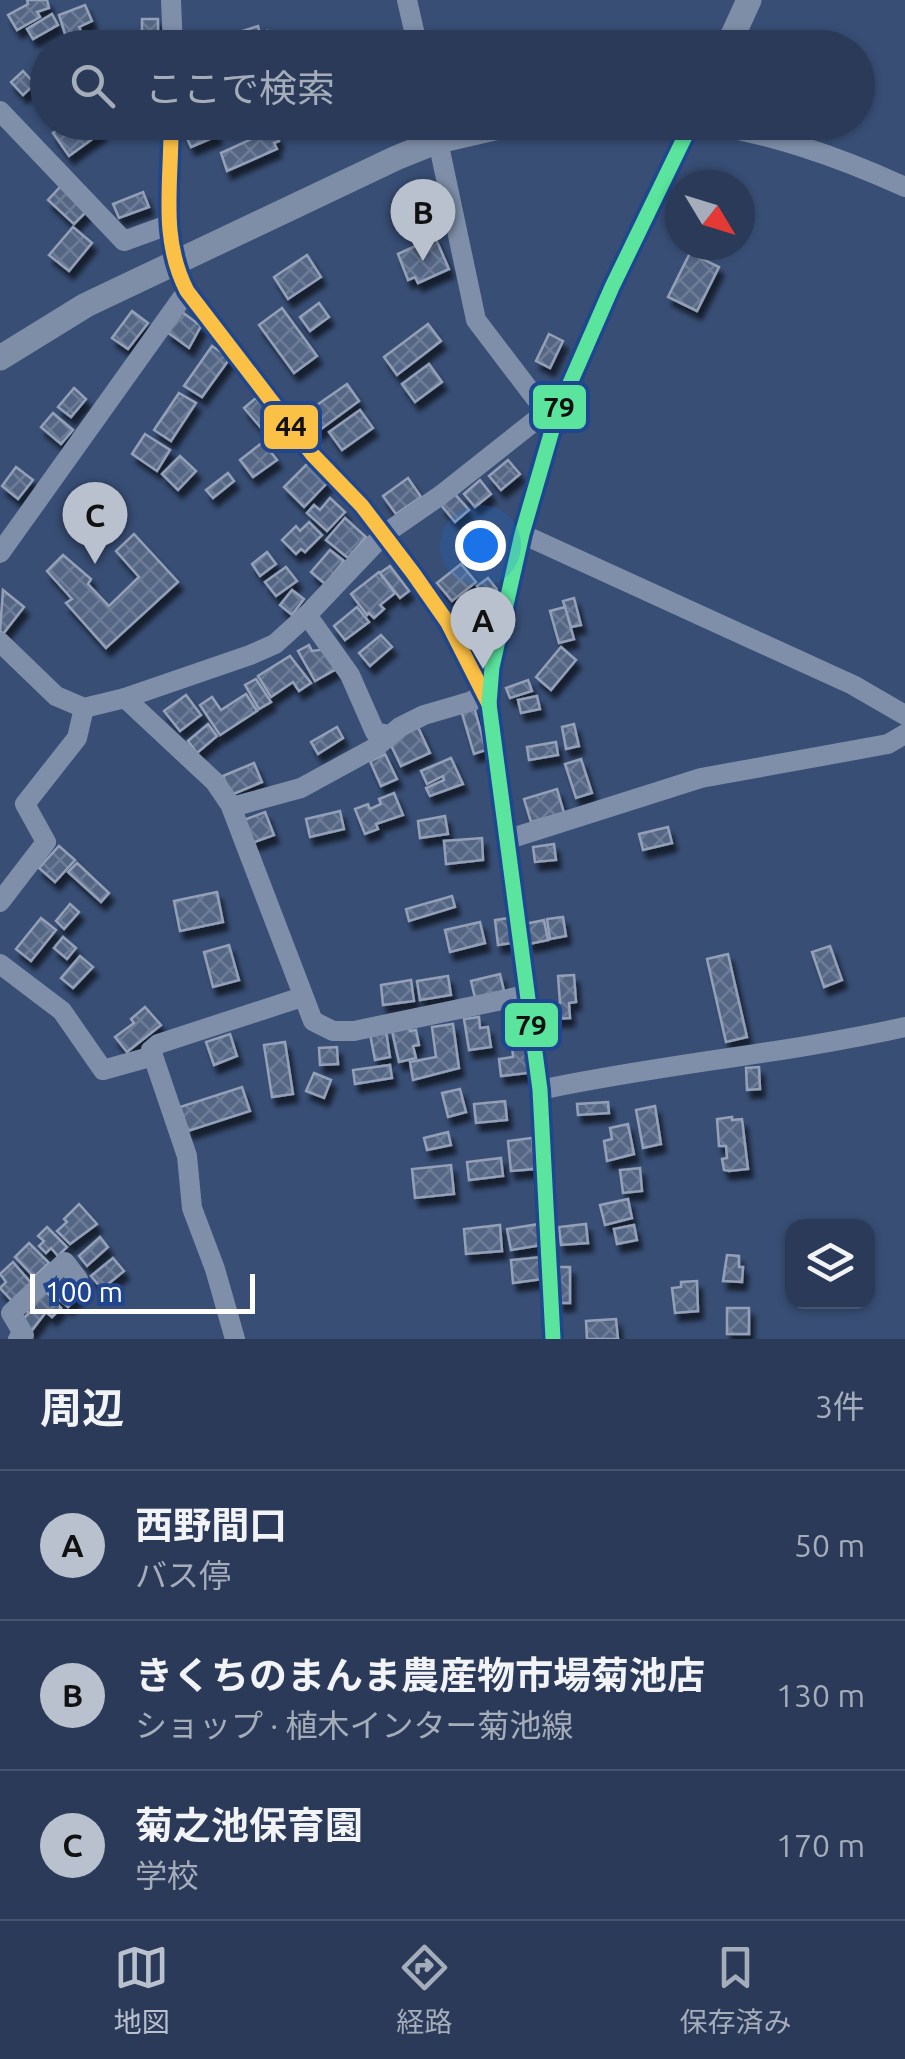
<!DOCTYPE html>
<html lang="ja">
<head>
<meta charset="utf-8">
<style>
	body { margin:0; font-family:Ubuntu,"Noto Sans JP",sans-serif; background:#364561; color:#f1f3f6 }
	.controls { position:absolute; right:30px; bottom:30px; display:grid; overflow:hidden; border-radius:20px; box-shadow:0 2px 8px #0004 }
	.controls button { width:90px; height:90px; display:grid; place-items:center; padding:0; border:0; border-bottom:2px solid #46546e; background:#2a3a58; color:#f1f3f6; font:50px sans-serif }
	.compass { position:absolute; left:665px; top:170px; width:90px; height:90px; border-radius:50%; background:#2a3a58; box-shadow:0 2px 8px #0004; rotate:128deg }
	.scale { position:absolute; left:30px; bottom:25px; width:225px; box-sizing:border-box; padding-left:10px; border:5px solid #fff; border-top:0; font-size:28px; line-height:35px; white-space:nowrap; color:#fff; -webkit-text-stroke:8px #1f468e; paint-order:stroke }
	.you { position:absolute; left:480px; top:545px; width:35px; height:35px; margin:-25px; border:8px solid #fff; border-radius:50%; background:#1a73e8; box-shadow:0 0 0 15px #1a73e833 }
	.badge { display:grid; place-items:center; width:65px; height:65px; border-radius:50%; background:#b9c1cf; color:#111; font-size:32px; font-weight:700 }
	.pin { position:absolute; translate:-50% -82px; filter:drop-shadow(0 2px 5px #0008) }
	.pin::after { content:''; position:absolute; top:52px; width:35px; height:30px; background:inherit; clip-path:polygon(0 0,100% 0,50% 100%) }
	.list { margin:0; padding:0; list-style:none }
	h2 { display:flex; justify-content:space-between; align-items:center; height:130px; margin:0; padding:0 40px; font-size:42px }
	h2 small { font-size:32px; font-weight:400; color:#a5adba }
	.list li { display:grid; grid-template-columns:65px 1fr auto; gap:30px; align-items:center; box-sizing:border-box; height:150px; padding:0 40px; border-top:2px solid #46546e }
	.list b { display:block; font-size:38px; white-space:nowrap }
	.list p { margin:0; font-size:32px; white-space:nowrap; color:#a5adba }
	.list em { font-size:32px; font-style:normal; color:#a5adba }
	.icon { flex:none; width:55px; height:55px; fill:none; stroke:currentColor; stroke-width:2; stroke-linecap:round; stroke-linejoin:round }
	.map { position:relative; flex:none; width:905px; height:1339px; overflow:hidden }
	.search { position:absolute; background:#2a3a58; box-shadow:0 2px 8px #0004; left:30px; right:30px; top:30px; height:110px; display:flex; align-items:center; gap:25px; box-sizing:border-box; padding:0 35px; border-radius:55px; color:#a5adba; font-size:38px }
	.sheet { height:580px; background:#2a3a58 }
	nav { display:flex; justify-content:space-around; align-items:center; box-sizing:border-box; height:140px; border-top:2px solid #46546e; background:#2a3a58; font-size:28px; color:#a5adba }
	nav a { display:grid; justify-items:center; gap:5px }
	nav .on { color:#b9c1cf }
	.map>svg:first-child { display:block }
	.building { fill:url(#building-cross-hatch); stroke:#94a0b7; stroke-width:2.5; filter:url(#shadow) }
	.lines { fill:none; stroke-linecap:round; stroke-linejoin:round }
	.minor { stroke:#7f8fa9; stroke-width:20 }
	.major { stroke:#7f8ea7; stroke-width:25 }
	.bus-1-casing { stroke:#1f468e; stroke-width:22 }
	.bus-2-casing { stroke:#1f468e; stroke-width:22 }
	.bus-1 { stroke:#fbc046; stroke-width:15 }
	.bus-2 { stroke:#5ae49d; stroke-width:15 }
	.line-badge { stroke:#1f468e; stroke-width:4 }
	.pale-badge-label { font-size:28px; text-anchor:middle; font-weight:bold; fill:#111 }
</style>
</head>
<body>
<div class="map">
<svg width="905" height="1339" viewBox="0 0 905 1339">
	<defs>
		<pattern id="building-cross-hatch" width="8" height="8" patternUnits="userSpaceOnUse" patternTransform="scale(2.5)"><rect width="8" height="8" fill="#556685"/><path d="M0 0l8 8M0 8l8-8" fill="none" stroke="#6e7d97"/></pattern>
		<filter id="shadow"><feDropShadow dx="4.5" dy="8" stdDeviation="2.5" flood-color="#0009"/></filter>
	</defs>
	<rect width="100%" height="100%" fill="#384e75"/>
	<g class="building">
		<path d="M 27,0 L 47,0 L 49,8 L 37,12 L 40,17 L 17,30 L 8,15 L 28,4 Z"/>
		<path d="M 85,5 L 92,21 L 79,27 L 81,31 L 66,37 L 59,15 Z"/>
		<path d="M 52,14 L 58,25 L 33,39 L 27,29 Z"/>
		<path d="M 142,19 L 158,19 L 158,40 L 150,40 L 151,43 L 139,48 L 126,48 L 123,38 L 142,31 Z"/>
		<path d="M 258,26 L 260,34 L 267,31 L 274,48 L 223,48 L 220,38 Z"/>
		<path d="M 23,71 L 35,84 L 23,95 L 11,82 Z"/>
		<path d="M 67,122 L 95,122 L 102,132 L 69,156 L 53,133 Z"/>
		<path d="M 188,122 L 212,122 L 217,136 L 191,147 L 181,125 Z"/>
		<path d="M 273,129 L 279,141 L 274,143 L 277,149 L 227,171 L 221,153 Z"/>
		<path d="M 61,186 L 87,211 L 74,224 L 48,200 Z"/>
		<path d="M 143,192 L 149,207 L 119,218 L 113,204 Z"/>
		<path d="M 73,227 L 92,243 L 69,271 L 49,255 Z"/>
		<path d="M 435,237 L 449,269 L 418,283 L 415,277 L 408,280 L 398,254 Z"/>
		<path d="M 690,253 L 719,267 L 697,311 L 668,297 Z"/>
		<path d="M 307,255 L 321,277 L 288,299 L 274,277 Z"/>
		<path d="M 319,303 L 329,317 L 310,331 L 300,317 Z"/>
		<path d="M 282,308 L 317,356 L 294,373 L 259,325 Z"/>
		<path d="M 132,311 L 148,323 L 128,349 L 112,338 Z"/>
		<path d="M 182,312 L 201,326 L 189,348 L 167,332 Z"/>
		<path d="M 428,324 L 441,341 L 397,375 L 384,357 Z"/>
		<path d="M 549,334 L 563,341 L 550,368 L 536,361 Z"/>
		<path d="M 212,346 L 230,358 L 202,397 L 184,386 Z"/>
		<path d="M 429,364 L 442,382 L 415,402 L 402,384 Z"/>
		<path d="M 347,384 L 359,401 L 317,432 L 304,414 Z"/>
		<path d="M 74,388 L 86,399 L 71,417 L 58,407 Z"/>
		<path d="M 179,393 L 196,403 L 171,441 L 154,430 Z"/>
		<path d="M 256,398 L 280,427 L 268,436 L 244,408 Z"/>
		<path d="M 360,410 L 373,428 L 342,450 L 329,432 Z"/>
		<path d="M 53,413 L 73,430 L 61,444 L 41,427 Z"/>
		<path d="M 145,434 L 170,450 L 157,471 L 132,454 Z"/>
		<path d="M 263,442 L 277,460 L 253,477 L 240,460 Z"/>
		<path d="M 180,456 L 196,471 L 178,490 L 162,474 Z"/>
		<path d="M 508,460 L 520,474 L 501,490 L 489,476 Z"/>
		<path d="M 308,463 L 328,482 L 304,507 L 284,487 Z"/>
		<path d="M 16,467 L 33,480 L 18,499 L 2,486 Z"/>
		<path d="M 228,473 L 234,481 L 213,498 L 206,490 Z"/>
		<path d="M 408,478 L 421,497 L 396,514 L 383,496 Z"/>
		<path d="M 480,480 L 491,494 L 475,507 L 464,494 Z"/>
		<path d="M 454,493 L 469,510 L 455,522 L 441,505 Z"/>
		<path d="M 330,498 L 345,512 L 327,531 L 307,513 L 314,505 L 320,510 Z"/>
		<path d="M 345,518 L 366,537 L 348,558 L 326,540 Z"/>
		<path d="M 309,522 L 322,535 L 305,552 L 301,549 L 296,554 L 282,540 L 296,526 L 300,531 Z"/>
		<path d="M 134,534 L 178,582 L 106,648 L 66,603 L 72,599 L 47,571 L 63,555 L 91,579 L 88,584 L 109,606 L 139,577 L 116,551 Z"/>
		<path d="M 330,550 L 344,561 L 325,584 L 311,572 Z"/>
		<path d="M 267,552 L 276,564 L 260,576 L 252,564 Z"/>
		<path d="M 461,564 L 476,582 L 452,601 L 437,583 Z"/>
		<path d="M 390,566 L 409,591 L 400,598 L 380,573 Z"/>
		<path d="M 286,567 L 297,581 L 276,596 L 265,582 Z"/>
		<path d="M 379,572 L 395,593 L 380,605 L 384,609 L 374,618 L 369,613 L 367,615 L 351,594 Z"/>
		<path d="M 488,578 L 499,592 L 487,600 L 477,586 Z"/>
		<path d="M 3,590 L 24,607 L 3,634 L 0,631 Z"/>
		<path d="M 292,590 L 304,599 L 292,615 L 280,605 Z"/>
		<path d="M 574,598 L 581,625 L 571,627 L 563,601 Z"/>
		<path d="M 479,606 L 491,621 L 472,635 L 460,620 Z"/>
		<path d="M 357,607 L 369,622 L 345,640 L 334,626 Z"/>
		<path d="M 565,607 L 574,639 L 559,643 L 550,611 Z"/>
		<path d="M 381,635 L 392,647 L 370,666 L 359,653 Z"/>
		<path d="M 309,645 L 312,651 L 327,649 L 338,668 L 315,681 L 298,651 Z"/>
		<path d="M 561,647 L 576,660 L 551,690 L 536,677 Z"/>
		<path d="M 290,656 L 311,683 L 299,691 L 293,682 L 271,697 L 258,676 Z"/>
		<path d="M 256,679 L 271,702 L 259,709 L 245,685 Z"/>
		<path d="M 528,680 L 532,691 L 510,698 L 506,688 Z"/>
		<path d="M 246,694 L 257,711 L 220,735 L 200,705 L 212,697 L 221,710 Z"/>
		<path d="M 186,695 L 201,715 L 180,731 L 164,711 Z"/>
		<path d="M 537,696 L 540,709 L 521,713 L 518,700 Z"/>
		<path d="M 474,707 L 486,750 L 474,754 L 461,710 Z"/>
		<path d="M 208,724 L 217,736 L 197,753 L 188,741 Z"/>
		<path d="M 574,724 L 579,746 L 566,749 L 562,727 Z"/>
		<path d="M 417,725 L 430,753 L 401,766 L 388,739 Z"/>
		<path d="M 337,727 L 343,738 L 318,754 L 311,742 Z"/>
		<path d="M 556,742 L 558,755 L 529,760 L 527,747 Z"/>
		<path d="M 385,754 L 397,779 L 381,786 L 370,761 Z"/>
		<path d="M 451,758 L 463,784 L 430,796 L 426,788 L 444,780 L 443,776 L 427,784 L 421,771 Z"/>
		<path d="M 581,759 L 592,793 L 576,798 L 565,764 Z"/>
		<path d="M 254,763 L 262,782 L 231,795 L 223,776 Z"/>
		<path d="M 557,789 L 564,813 L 531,822 L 524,799 Z"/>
		<path d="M 394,793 L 403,815 L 376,824 L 378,829 L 365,834 L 355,809 L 368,804 L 370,809 L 381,804 L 379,799 Z"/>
		<path d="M 340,811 L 344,829 L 310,837 L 306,819 Z"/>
		<path d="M 265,812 L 274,835 L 252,843 L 244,820 Z"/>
		<path d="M 445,816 L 448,834 L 420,838 L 418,821 Z"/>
		<path d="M 668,827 L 672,843 L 643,850 L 639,834 Z"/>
		<path d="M 482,838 L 483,860 L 446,864 L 444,841 Z"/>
		<path d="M 554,844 L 556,860 L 535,862 L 533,847 Z"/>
		<path d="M 59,846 L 75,860 L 55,882 L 39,868 Z"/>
		<path d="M 77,863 L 109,893 L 101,902 L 68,872 Z"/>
		<path d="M 217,892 L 223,922 L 180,931 L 174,901 Z"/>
		<path d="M 452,896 L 455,907 L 409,921 L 406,909 Z"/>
		<path d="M 70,904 L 79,912 L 64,929 L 56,921 Z"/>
		<path d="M 563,917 L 566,936 L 550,939 L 547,919 Z"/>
		<path d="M 41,918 L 56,930 L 31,961 L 16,949 Z"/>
		<path d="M 509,918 L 512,943 L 498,945 L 495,920 Z"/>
		<path d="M 544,920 L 548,940 L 529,944 L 525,924 Z"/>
		<path d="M 480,922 L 485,943 L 450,952 L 445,930 Z"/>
		<path d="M 63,937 L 76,948 L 67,959 L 54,948 Z"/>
		<path d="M 229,945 L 239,980 L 213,987 L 204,952 Z"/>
		<path d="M 830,946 L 842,980 L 824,987 L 812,952 Z"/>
		<path d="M 728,954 L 747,1037 L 726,1042 L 707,959 Z"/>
		<path d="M 80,956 L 93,967 L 73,988 L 61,978 Z"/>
		<path d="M 500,974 L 504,991 L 475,998 L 471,981 Z"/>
		<path d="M 574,975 L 576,1002 L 569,1003 L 570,1018 L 555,1019 L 554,1004 L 560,1003 L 558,976 Z"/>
		<path d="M 448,976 L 451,995 L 420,1000 L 417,981 Z"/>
		<path d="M 411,980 L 414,1001 L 383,1005 L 381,985 Z"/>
		<path d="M 145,1007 L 161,1025 L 127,1052 L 115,1037 L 134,1023 L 131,1019 Z"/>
		<path d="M 479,1017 L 480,1028 L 488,1027 L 491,1047 L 469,1050 L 464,1019 Z"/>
		<path d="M 453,1024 L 459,1068 L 413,1080 L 410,1062 L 436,1057 L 432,1027 Z"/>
		<path d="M 409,1028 L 410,1031 L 416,1030 L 419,1045 L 413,1046 L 416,1058 L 399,1062 L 392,1031 Z"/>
		<path d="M 386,1031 L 390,1057 L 375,1060 L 370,1034 Z"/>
		<path d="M 230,1034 L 237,1056 L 214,1065 L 206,1042 Z"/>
		<path d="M 285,1042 L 293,1094 L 272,1097 L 264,1045 Z"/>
		<path d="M 525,1043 L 528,1073 L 501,1076 L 499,1059 L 513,1057 L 512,1045 Z"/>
		<path d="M 337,1047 L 338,1064 L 320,1065 L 319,1048 Z"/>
		<path d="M 390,1065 L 392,1078 L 355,1084 L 353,1070 Z"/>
		<path d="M 759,1067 L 760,1089 L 747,1090 L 746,1068 Z"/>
		<path d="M 314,1073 L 331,1080 L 324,1098 L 306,1091 Z"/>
		<path d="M 242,1087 L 250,1111 L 188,1131 L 180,1107 Z"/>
		<path d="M 460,1089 L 466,1112 L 448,1117 L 442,1093 Z"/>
		<path d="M 505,1101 L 507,1120 L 476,1123 L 474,1104 Z"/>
		<path d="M 608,1102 L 609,1113 L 578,1115 L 577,1104 Z"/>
		<path d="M 655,1106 L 661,1144 L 643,1148 L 636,1110 Z"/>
		<path d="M 732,1117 L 732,1120 L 742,1119 L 748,1169 L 729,1171 L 724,1170 L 722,1159 L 727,1158 L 726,1146 L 719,1146 L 717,1119 Z"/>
		<path d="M 628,1124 L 634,1154 L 607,1161 L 604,1141 L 612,1139 L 610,1128 Z"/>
		<path d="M 448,1132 L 451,1145 L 427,1150 L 424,1138 Z"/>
		<path d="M 532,1138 L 535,1169 L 511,1171 L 508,1141 Z"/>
		<path d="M 501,1158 L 503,1176 L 469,1180 L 467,1162 Z"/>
		<path d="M 451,1165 L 454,1194 L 415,1198 L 412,1169 Z"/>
		<path d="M 640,1168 L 642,1191 L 623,1193 L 620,1170 Z"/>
		<path d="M 628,1199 L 632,1218 L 605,1225 L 600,1205 Z"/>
		<path d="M 79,1204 L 97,1224 L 70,1244 L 57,1231 L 67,1222 L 64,1219 Z"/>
		<path d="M 539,1224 L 542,1245 L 511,1250 L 507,1229 Z"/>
		<path d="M 586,1224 L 588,1243 L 561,1245 L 559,1227 Z"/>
		<path d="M 500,1225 L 502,1251 L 466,1254 L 464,1229 Z"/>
		<path d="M 634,1225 L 637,1240 L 617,1244 L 614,1229 Z"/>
		<path d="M 47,1227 L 67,1247 L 58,1256 L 51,1248 L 46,1253 L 39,1246 L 44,1241 L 38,1236 Z"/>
		<path d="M 100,1237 L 108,1247 L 87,1266 L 79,1256 Z"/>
		<path d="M 29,1243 L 49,1263 L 34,1277 L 15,1257 Z"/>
		<path d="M 727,1255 L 739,1256 L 739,1267 L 743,1267 L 742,1282 L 723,1281 Z"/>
		<path d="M 541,1257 L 543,1279 L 513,1283 L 511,1260 Z"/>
		<path d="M 113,1258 L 124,1271 L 102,1289 L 91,1276 Z"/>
		<path d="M 13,1262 L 31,1283 L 12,1301 L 0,1288 L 6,1282 L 0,1274 Z"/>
		<rect x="559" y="1267" width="11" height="36"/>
		<path d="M 71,1276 L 85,1288 L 68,1307 L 54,1295 Z"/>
		<path d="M 697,1281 L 698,1311 L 675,1313 L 672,1288 L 681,1287 L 681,1282 Z"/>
		<path d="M 42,1287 L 61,1308 L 52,1317 L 46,1312 L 30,1333 L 20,1322 L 29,1313 L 23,1307 Z"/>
		<rect x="727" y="1308" width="22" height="26"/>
		<path d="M 616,1319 L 618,1339 L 587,1339 L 586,1321 Z"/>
	</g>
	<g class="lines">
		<g class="minor">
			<path d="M 171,0 L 173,48"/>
			<path d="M 407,0 L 418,48"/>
			<path d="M 0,111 L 124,241 L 168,225"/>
			<path d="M 171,122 C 172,181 159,237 187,291 L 312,454 L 362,506 L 413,573 L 448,623 L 488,702"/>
			<path d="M 434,122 L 476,320 L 546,412"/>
			<path d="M 698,122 C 774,135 835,155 905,187"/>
			<path d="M 522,534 L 853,685 L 905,715"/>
			<path d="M 0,553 L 187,291"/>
			<path d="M 307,615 L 350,675 L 375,732 L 388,735"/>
			<path d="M 0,642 L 56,696 L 84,708 L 125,698 L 250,655 L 275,644 L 307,615 L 383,535 L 441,495 L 546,412 L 557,413"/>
			<path d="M 125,698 L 215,782 L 230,804 L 313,1021 L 333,1031 L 354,1031 L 526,995"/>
			<path d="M 232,807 L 301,788 L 376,747 L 400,727 L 424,715 L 472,701 L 483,693"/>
			<path d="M 506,840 L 701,778 L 888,744 L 905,734"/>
			<path d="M 0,902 L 46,842 L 25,804 L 77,738 L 84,708"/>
			<path d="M 0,964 L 62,1011 L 103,1070 L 153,1056"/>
			<path d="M 540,1090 C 661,1064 784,1054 905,1027"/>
			<path d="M 18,1339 L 24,1335 L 11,1313 L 65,1262 L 78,1279"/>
			<path d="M 235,1339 L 215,1269 L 192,1208 L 187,1156 L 151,1050 L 158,1044 L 302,997"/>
			<path d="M 553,1339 L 540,1090 L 489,704 L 492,667 L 522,534 L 557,413 L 612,287 L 692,122"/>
		</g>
		<g class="major">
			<path d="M 727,48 L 749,0"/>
			<path d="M 0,358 L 86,305 L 396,158 L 438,141 L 520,122"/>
		</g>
		<defs>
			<path id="bus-1" d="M 171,122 C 172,181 159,237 187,291 L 312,454 L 362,506 L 413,573 L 448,623 L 489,704"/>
			<path id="bus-2" d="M 553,1339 L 540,1090 L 489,704 L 492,667 L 522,534 L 557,413 L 612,287 L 692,122"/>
		</defs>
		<use href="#bus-1" class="bus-1-casing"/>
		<use href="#bus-2" class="bus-2-casing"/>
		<use href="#bus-1" class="bus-1"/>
		<use href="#bus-2" class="bus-2"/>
	</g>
	<g class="line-badge">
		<rect x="531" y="383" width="57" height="48" rx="10" fill="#5ae49d"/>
		<rect x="262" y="403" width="58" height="48" rx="10" fill="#fbc046"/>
		<rect x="503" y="1001" width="57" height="48" rx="10" fill="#5ae49d"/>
	</g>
	<g class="pale-badge-label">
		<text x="559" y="417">79</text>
		<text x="291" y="436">44</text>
		<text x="531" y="1035">79</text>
	</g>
</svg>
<div class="controls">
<button><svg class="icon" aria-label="layers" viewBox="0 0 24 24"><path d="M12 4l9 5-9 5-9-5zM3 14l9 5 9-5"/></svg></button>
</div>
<svg class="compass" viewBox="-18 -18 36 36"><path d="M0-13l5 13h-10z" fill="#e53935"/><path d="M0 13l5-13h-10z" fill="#a5adba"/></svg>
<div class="scale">100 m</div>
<div class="you"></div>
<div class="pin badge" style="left:483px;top:669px">A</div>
<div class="pin badge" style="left:423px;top:261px">B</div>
<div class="pin badge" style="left:95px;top:564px">C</div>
<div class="search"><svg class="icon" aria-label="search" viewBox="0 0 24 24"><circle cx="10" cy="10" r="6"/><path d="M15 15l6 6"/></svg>ここで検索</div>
</div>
<section class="sheet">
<h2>周辺<small>3件</small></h2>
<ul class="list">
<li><span class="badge">A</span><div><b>西野間口</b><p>バス停</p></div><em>50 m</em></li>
<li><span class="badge">B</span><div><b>きくちのまんま農産物市場菊池店</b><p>ショップ · 植木インター菊池線</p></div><em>130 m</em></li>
<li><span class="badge">C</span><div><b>菊之池保育園</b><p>学校</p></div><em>170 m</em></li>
</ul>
</section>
<nav>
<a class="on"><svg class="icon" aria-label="map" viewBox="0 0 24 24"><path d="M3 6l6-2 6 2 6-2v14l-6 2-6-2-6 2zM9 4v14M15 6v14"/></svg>地図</a>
<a><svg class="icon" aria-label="directions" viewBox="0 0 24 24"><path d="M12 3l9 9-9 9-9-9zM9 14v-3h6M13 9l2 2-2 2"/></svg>経路</a>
<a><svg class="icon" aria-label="saved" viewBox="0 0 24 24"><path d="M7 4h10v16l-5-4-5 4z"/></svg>保存済み</a>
</nav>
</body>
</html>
